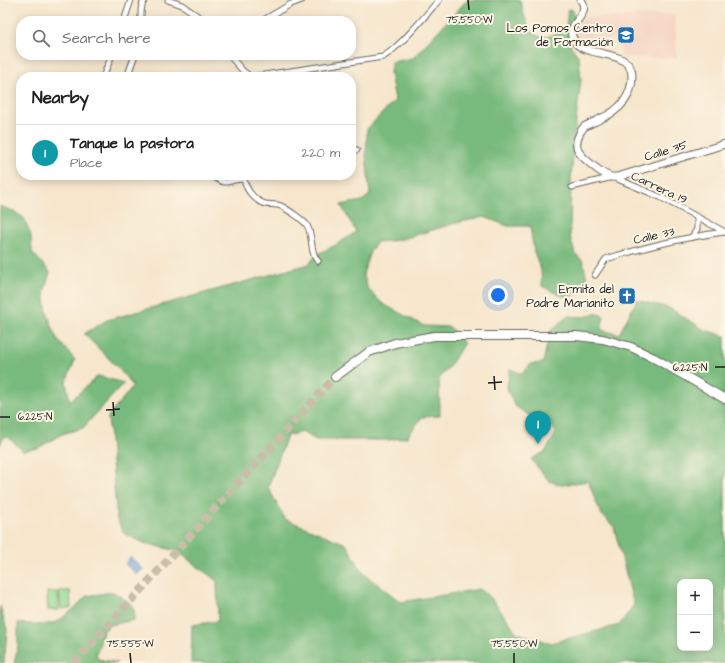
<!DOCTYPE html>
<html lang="en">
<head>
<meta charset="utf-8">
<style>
	body { margin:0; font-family:"Architects Daughter",sans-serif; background:#f6f6f6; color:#222 }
	.controls { position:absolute; right:12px; bottom:12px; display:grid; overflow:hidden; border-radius:8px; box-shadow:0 2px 10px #0003 }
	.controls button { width:36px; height:36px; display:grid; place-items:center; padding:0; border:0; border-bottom:1px solid #e0e0e0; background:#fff; color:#222; font:20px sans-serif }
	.you { position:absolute; left:498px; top:295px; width:14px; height:14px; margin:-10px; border:3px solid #fff; border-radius:50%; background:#1a73e8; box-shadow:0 0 0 6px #1a73e833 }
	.badge { display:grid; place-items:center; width:26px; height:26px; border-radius:50%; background:#1a73e8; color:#fff; font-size:13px; font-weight:700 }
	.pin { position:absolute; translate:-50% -33px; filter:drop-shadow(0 1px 2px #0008) }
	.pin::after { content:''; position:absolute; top:21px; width:14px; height:12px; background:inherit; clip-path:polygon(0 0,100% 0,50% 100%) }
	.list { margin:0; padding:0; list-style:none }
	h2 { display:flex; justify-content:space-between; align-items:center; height:52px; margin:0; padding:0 16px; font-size:17px }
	h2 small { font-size:13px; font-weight:400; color:#767676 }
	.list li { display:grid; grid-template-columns:26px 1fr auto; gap:12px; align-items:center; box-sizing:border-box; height:56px; padding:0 16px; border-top:1px solid #e0e0e0 }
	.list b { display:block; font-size:15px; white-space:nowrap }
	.list p { margin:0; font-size:13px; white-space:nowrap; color:#767676 }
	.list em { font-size:13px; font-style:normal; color:#767676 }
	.icon { flex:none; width:22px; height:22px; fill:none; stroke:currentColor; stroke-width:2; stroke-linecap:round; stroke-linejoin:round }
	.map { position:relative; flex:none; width:725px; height:663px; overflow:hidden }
	.search { position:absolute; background:#fff; box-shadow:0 2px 10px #0003; left:16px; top:16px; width:340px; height:44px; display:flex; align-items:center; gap:10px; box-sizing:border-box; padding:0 14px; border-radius:16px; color:#767676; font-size:15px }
	.panel { position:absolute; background:#fff; box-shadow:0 2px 10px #0003; left:16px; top:72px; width:340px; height:108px; border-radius:16px }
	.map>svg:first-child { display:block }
	.built { fill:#f5d3c1 }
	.green { fill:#96da93; stroke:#597b58 }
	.forest { fill:#78ba7d; stroke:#4a6b4c; fill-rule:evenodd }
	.water { fill:#6f9ed8; stroke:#465d7a }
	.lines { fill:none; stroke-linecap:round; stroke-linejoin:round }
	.primary-tunnel { stroke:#cabea9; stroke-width:8; stroke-dasharray:8 4; stroke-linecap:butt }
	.street-casing { stroke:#68635a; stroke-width:7 }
	.secondary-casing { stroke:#68635a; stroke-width:9 }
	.primary-casing { stroke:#68635a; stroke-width:10 }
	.street { stroke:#fff; stroke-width:5 }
	.secondary { stroke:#fff; stroke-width:7 }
	.primary { stroke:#fff; stroke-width:8 }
	.ticks { fill:none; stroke:#1c1c1c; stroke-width:1.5 }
	.labels { text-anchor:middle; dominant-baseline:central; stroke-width:4; stroke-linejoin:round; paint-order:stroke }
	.poi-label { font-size:12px; fill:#1c1c1c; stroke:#fcf5e5; text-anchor:end }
	.street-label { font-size:12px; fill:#1c1c1c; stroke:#fcf5e5 }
	.ticks-label { font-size:10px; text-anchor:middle; fill:#1c1c1c; stroke:#fcf5e5; stroke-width:4; stroke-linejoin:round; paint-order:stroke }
</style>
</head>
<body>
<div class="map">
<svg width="725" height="663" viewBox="0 0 725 663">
	<rect width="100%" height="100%" fill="#fcf5e5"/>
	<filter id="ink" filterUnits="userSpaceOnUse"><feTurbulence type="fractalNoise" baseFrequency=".025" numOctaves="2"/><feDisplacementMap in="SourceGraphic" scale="8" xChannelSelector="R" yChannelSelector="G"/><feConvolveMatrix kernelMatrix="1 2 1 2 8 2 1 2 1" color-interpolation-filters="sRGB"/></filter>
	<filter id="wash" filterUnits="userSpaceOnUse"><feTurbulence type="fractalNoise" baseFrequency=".012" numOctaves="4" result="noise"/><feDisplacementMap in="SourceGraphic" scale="16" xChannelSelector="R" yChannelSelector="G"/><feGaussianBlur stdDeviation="0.9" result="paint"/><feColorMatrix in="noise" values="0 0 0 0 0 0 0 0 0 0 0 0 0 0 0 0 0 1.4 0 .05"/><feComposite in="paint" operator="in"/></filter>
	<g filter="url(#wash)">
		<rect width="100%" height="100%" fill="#f6e6cc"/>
		<path class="built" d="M 674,14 L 677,58 L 621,57 L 620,40 L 611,39 L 588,48 L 577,41 L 575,31 L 577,25 L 584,18 Z"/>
		<g class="green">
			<path d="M 59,591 L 70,591 L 71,608 L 61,609 Z"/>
			<path d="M 47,592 L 58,592 L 59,610 L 48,610 Z"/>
		</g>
		<g class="forest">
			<path d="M 467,0 L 520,0 C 527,28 535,52 566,26 L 568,9 L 573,10 L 575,20 L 569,38 L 571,46 L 579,57 L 581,80 L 575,129 L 571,179 L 570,236 L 575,254 L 583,261 L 587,279 C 569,305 567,298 542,286 L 541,270 L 534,252 L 530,226 L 508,226 L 484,217 L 456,223 L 399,240 L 377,242 L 370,252 L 363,274 L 368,289 L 383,304 L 424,326 L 450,327 L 464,343 L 451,364 L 439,379 L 440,416 L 422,417 L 407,437 L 389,440 L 316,440 L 302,432 L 287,436 L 268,487 L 285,519 L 346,544 L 364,574 L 401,602 L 480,589 L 491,598 L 517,633 L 551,643 L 619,625 L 634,605 L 614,527 L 601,514 L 588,481 L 562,485 L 549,481 L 531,459 L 545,452 L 556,433 L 549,419 L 528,415 L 514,405 L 507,388 L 510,369 L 522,374 L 531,364 L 543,363 L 550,331 L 568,316 L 586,317 L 594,313 L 604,316 L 601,330 L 619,334 L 637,300 L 669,308 L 705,330 L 725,336 L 725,663 L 191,663 L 192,625 L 218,621 L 217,581 L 177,551 L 144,543 L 125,534 L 117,520 L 108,417 L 133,386 L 120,370 L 84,334 L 107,320 L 309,264 L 317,254 L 336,245 L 356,232 L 341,205 L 362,201 L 370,195 L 366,155 L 367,129 L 395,100 L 390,73 L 391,62 L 413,58 ZM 680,582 L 710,582 L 710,648 L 680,648 Z"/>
			<path d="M 0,206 L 13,211 L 24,218 L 31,235 L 32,252 L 50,272 L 44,293 L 47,313 L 57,339 L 75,360 L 66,382 L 70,401 L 98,376 L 124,383 L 83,428 L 62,434 L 38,448 L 23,451 L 7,436 L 3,438 L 0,445 Z"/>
			<path d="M 113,592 C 125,599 137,604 134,620 L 109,625 L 103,632 L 96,655 L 98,659 L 117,663 L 14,663 L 18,646 L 18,623 L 43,625 L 57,622 L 75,608 L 86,596 Z"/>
			<path d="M 0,606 L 7,630 L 4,663 L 0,663 Z"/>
		</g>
		<path class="water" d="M 130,557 L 143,569 L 137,575 L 125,564 Z"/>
	</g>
	<g filter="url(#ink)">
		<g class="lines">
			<path class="primary-tunnel" d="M 74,663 L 335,377"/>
			<defs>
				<g id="street">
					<path d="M 168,0 L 182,5 L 205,21"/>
					<path d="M 124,21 L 131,0"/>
					<path d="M 141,21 C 141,14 140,5 145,0"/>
					<path d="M 262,21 L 291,4 L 302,0"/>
					<path d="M 229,55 L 243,71 L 251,77"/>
					<path d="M 302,70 L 305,77"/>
					<path d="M 103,77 L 112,55"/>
					<path d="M 127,77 L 135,55"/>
					<path d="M 251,77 L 383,57 C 401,46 425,16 439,0"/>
					<path d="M 351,148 L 357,150"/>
					<path d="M 211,175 C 230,188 225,179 244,179 C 246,190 254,200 265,204 C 270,205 276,204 281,206 C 287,209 302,219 306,224 C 314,233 309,254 318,261"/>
					<path d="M 572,187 L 613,177 L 660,197 L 725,232"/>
					<path d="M 692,237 L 697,229 L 697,217"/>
					<path d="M 595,275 L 606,259 C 645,247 685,237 725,232"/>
				</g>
				<path id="secondary" d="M 581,0 C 593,16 560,25 576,43 C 589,58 632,49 632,76 C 632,98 619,111 600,119 C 595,122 588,124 584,127 C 582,129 580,132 579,135 C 572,149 582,157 592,165 C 597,169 605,176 612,177 C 616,178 621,176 624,175 L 725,144"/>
				<path id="primary" d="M 335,377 L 369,352 L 395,343 L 434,336 L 576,336 L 603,339 L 631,347 L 654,358 L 725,399"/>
			</defs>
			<use href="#street" class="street-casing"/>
			<use href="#secondary" class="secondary-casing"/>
			<use href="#primary" class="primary-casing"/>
			<use href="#street" class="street"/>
			<use href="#secondary" class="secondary"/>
			<use href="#primary" class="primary"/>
		</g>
	</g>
	<path class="ticks" d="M 468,0 L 469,10M 715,367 L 725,367M 494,376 L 495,390M 488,383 L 502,382M 113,402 L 114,416M 106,410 L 120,409M 0,417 L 10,417M 130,653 L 131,663M 514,653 L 514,663"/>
	<defs>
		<symbol id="school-square" viewBox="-11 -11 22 22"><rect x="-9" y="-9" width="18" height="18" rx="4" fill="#1f6fb2" stroke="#fcf5e5"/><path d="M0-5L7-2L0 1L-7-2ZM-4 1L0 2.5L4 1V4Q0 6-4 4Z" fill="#fff"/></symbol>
		<symbol id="church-square" viewBox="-11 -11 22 22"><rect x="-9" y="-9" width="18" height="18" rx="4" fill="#1f6fb2" stroke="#fcf5e5"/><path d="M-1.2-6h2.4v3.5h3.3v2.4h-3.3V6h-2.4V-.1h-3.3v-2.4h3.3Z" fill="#fff"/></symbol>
	</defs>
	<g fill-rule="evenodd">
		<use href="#school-square" x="616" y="25" width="20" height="20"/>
		<use href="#church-square" x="617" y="286" width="20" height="20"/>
	</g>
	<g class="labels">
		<g class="poi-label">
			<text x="613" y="28">Los Pomos Centro<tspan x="613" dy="14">de Formación</tspan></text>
			<text x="614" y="289">Ermita del<tspan x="614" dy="14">Padre Marianito</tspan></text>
		</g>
		<g class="street-label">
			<text transform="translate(666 151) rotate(-17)">Calle 35</text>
			<text transform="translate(659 188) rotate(25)">Carrera 19</text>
			<text transform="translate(654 236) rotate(-13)">Calle 33</text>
		</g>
	</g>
	<g class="ticks-label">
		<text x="469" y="23">75.550°W</text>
		<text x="690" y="371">6.225°N</text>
		<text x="35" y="420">6.225°N</text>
		<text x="130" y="647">75.555°W</text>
		<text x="514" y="647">75.550°W</text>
	</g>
</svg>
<div class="controls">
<button>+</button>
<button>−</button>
</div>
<div class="you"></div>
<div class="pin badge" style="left:538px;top:444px;background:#0f9aa8">1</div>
<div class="search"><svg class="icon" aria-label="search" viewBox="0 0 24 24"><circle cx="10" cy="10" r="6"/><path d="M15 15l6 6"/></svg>Search here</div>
<section class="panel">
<h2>Nearby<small></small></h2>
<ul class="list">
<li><span class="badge" style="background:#0f9aa8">1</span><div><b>Tanque la pastora</b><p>Place</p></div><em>220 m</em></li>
</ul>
</section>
</div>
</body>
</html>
